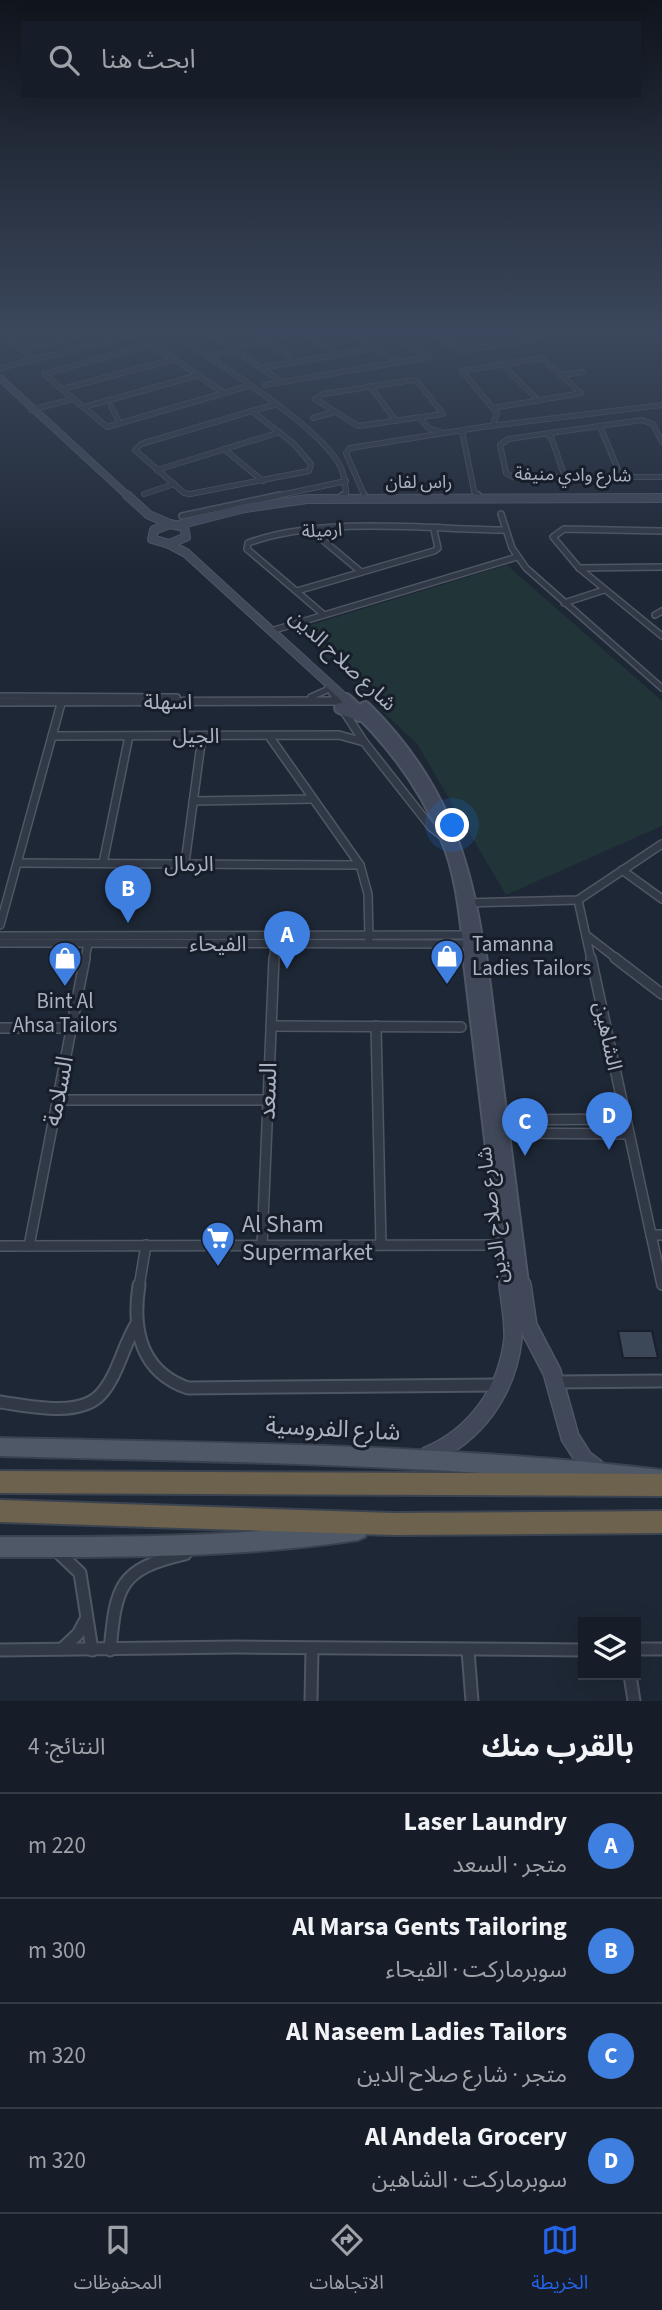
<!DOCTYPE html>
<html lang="ar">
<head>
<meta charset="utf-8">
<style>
	body { margin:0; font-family:"Source Sans 3","Noto Sans Arabic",sans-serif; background:#232a34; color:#f1f3f6; direction:rtl }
	.controls { position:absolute; right:21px; bottom:21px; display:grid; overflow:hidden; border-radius:0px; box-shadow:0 7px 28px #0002 }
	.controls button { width:63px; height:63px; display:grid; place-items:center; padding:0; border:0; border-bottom:2px solid #353b45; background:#161d28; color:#f1f3f6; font:35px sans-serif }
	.you { position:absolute; left:453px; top:826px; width:24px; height:24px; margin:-18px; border:5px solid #fff; border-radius:50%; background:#1a73e8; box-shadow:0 0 0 10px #1a73e833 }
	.badge { display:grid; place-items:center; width:46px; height:46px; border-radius:50%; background:#2563eb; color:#fff; font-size:23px; font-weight:700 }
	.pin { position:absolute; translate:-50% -58px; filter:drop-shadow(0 2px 4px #0008) }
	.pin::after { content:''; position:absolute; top:37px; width:24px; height:21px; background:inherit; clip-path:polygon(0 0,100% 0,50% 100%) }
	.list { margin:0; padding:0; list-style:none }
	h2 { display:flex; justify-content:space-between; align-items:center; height:91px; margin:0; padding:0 28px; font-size:30px }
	h2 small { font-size:23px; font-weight:400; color:#9ea2a8 }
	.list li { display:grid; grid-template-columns:46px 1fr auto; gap:21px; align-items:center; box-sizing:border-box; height:105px; padding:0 28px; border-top:2px solid #353b45 }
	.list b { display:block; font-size:26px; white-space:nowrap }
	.list p { margin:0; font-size:23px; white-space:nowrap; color:#9ea2a8 }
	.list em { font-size:23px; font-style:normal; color:#9ea2a8 }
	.icon { flex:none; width:38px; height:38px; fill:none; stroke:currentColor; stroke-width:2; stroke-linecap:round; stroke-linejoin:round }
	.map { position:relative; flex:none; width:662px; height:1701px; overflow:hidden; direction:ltr }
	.search { position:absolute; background:#161d28; box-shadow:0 7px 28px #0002; left:21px; right:21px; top:21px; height:77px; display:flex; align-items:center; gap:18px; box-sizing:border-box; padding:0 24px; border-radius:0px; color:#9ea2a8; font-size:26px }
	.sheet { height:511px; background:#161d28 }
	nav { display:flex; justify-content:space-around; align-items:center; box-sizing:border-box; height:98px; border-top:2px solid #353b45; background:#161d28; font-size:19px; color:#9ea2a8 }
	nav a { display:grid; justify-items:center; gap:4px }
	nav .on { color:#2563eb }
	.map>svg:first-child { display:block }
	.green { fill:#213437 }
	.building { fill:#3c4758; stroke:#19202c; stroke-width:2 }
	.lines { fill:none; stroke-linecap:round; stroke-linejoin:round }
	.street-far4-casing { stroke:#4f5664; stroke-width:6 }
	.street-far3-casing { stroke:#4f5664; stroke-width:8 }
	.street-far2-casing { stroke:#4f5664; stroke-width:10 }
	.street-far1-casing { stroke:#4f5664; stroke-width:12 }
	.street-casing { stroke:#4f5664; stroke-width:15 }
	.secondary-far4-casing { stroke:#4f5664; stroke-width:8 }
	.secondary-far3-casing { stroke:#4f5664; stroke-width:10 }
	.secondary-far2-casing { stroke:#4f5664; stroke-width:14 }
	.secondary-far1-casing { stroke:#4f5664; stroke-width:17 }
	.secondary-casing { stroke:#4f5664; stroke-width:20 }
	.primary-casing { stroke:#3b424f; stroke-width:4 }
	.highway-casing { stroke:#3c4350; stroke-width:4 }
	.street-far4 { stroke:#323946; stroke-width:4.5 }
	.street-far3 { stroke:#323946; stroke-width:5 }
	.street-far2 { stroke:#323946; stroke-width:7 }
	.street-far1 { stroke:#323946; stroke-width:9 }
	.street { stroke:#323946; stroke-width:11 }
	.secondary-far4 { stroke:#404859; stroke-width:6 }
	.secondary-far3 { stroke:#404859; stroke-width:8 }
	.secondary-far2 { stroke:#404859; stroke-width:10 }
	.secondary-far1 { stroke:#404859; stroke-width:13 }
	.secondary { stroke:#404859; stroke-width:17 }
	.primary { fill:#4f5866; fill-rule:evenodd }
	.highway { fill:#6c624e; fill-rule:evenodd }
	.labels { text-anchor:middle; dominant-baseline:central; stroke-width:6; stroke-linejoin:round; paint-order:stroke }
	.far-street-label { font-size:18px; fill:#abb3c3; stroke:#171e2a }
	.street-label { font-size:21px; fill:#abb3c3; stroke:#171e2a }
	.poi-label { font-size:21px; fill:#abb3c3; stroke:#171e2a; text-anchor:start }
	.near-street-label { font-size:24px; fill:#abb3c3; stroke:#171e2a }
	.near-poi-label { font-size:24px; fill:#abb3c3; stroke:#171e2a; text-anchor:start }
</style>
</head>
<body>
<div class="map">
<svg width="662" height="1701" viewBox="0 0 662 1701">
	<rect width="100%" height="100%" fill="#1e2735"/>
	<path class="green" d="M 507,565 L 662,701 L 662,826 L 506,895 L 417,744 L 297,629 Z"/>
	<path class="building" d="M 618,1331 L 652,1331 L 658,1358 L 623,1358 Z"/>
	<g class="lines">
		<defs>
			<g id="street-far4">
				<path d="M 5,335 L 35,360"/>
				<path d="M 177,335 C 220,366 311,420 338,462 C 344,471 345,482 346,493 L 341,497"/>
				<path d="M 213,335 L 231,347"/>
				<path d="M 307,335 L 338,354"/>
				<path d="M 352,335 L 400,363"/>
				<path d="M 432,335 L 463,350 L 542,338"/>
				<path d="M 438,338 L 458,335"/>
				<path d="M 265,340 L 296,361"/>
				<path d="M 152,344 L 224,393 L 107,427 L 44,374 Z"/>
				<path d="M 236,348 L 286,335"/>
				<path d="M 23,350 L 81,335"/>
				<path d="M 235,350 L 281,381"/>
				<path d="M 207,357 L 233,350 L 231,347 L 237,349"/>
				<path d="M 501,363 L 539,401"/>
				<path d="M 0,368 L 132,335"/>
				<path d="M 261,368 L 376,348"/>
				<path d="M 563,375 L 582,372"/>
				<path d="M 412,380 L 418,382 L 443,414 L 358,426 L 315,399 L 323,394 Z"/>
				<path d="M 265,385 L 429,357 L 391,335"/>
				<path d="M 370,386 L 396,421"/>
				<path d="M 62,389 L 175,359"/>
				<path d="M 224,393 L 248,386"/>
				<path d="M 111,406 L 118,420"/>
				<path d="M 84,407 L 199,375"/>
				<path d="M 493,408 L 581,393 L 542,358 L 462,371 L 497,413 L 493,425"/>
				<path d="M 31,410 L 73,399"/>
				<path d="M 252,411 L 294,444 L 311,464 L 309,471 L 190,494 L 184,493 L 135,450 L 141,444 Z"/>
				<path d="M 252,411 L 274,405"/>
				<path d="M 313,418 L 334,412"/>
				<path d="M 420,418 L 428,428 L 441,432"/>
				<path d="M 600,426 L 621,477"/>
				<path d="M 462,431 L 474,491 L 479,497"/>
				<path d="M 547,434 L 551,437 L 565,477"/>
				<path d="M 662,442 L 653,424 L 642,420 L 508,439 L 500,445 L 506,473 L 513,477 L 662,477"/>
				<path d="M 224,449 L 263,481"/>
				<path d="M 157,470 L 280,432"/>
				<path d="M 144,494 L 174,484"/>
				<path d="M 271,497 L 346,481"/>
				<path d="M 365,497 L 346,453 L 350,448 L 482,427 L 662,405"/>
			</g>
			<g id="street-far3">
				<path d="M 364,495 L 365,498"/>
				<path d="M 478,495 L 480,498"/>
				<path d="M 339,498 L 343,495"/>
				<path d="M 501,514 L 512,548 L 526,568 L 662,688"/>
				<path d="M 182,516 L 280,495"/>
				<path d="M 312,531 L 361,572"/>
				<path d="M 662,531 L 564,529 L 553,537 L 579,568 L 662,636"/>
				<path d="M 579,568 L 662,567"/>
				<path d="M 297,591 L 434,551 L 438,548 L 434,530"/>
				<path d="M 564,603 L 604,590"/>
				<path d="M 323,614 L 247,549 L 248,543 C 323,516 425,529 505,530"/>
				<path d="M 655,615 L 662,611"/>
				<path d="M 271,631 L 517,557"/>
				<path d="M 328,687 L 337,701"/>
				<path d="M 0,696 L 177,697"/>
				<path d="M 311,697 L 329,689"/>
			</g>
			<g id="street-far2">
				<path d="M 336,699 L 364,742 L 431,827 L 444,837"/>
				<path d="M 0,702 L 337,701"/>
				<path d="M 52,736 L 339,735 L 364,742"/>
				<path d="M 269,736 L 360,865 L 368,894 L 369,939"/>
				<path d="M 193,801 L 313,799"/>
				<path d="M 18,863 L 360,865"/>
				<path d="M 103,863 L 129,736"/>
				<path d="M 185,863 L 202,736"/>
				<path d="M 622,870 L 662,899"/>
				<path d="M 578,900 L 591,959"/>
				<path d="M 466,903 L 578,900 L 662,844"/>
				<path d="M 0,925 L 62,700"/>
				<path d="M 586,935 L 617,959"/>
				<path d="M 0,936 L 469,935"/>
				<path d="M 0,943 L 472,944"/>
				<path d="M 85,959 L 88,944"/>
				<path d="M 274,959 L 275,942"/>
			</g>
			<g id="street-far1">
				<path d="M 591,958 L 662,1285"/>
				<path d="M 615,958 L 662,994"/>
				<path d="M 271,1026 L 461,1027"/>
				<path d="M 376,1026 L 381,1245"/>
				<path d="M 0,1028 L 72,1028"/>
				<path d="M 58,1100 L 268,1100"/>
				<path d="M 501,1120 L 626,1119"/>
				<path d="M 500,1133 L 629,1134"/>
				<path d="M 651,1235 L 662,1235"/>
				<path d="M 262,1245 L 274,958"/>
				<path d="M 0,1246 L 507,1245"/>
				<path d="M 29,1246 L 85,958"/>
				<path d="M 139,1287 L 146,1245"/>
			</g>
			<g id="street">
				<path d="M 139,1285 C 132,1330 141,1372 188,1388 L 498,1385"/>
				<path d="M 556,1382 L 662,1381"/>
				<path d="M 0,1402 C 28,1406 80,1418 101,1394 C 118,1375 123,1346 136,1325"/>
				<path d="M 60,1554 L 80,1573 L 92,1650"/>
				<path d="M 62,1649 L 78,1634 L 85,1621"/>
				<path d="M 636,1649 L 662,1649"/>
				<path d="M 0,1650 L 238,1647 L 583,1650"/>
				<path d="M 110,1650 C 116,1586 119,1569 185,1554"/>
				<path d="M 468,1651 L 472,1701"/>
				<path d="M 630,1675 L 634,1701"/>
				<path d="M 311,1701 L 312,1650"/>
			</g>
			<path id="secondary-far4" d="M 0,378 L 129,497"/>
			<g id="secondary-far3">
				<path d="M 127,495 L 149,515 L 170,524"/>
				<path d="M 170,524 L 184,527 L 186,537 L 169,544 L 152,539 L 154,530 Z"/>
				<path d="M 178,525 L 245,508 L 307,499 L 662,498"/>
				<path d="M 169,544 L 186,553 L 348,701"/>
			</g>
			<g id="secondary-far2">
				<path d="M 346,699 C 389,738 424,784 446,838 C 462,875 465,920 470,959"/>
				<path d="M 365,707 C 439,780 467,858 480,959"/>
				<path d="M 340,708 L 360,716"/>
			</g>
			<g id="secondary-far1">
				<path d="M 470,958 L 509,1287"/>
				<path d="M 480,958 L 522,1287"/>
			</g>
			<g id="secondary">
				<path d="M 522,1285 L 528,1326 L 552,1372 L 570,1437 L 584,1459 L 596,1468"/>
				<path d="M 427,1456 C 475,1436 507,1392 513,1339 C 514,1322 510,1302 508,1285"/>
			</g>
			<g id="primary">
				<path d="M 0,1438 C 221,1443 442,1444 662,1470 L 662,1490 C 442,1463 221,1462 0,1456 Z"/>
				<path d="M 358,1520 L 365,1523 L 368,1530 L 365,1537 L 358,1540 C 239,1558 120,1557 0,1557 L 0,1537 C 120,1537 239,1538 358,1520 Z"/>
			</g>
			<g id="highway">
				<path d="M 0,1471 L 662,1474 L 662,1496 L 0,1493 Z"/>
				<path d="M 0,1500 L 393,1513 L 662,1511 L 662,1533 L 393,1535 L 0,1522 Z"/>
			</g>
		</defs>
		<use href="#street-far4" class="street-far4-casing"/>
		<use href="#street-far3" class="street-far3-casing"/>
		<use href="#street-far2" class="street-far2-casing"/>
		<use href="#street-far1" class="street-far1-casing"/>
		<use href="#street" class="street-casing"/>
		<use href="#secondary-far4" class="secondary-far4-casing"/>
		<use href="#secondary-far3" class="secondary-far3-casing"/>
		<use href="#secondary-far2" class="secondary-far2-casing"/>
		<use href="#secondary-far1" class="secondary-far1-casing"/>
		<use href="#secondary" class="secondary-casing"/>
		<use href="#primary" class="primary-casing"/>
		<use href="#highway" class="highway-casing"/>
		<use href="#street-far4" class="street-far4"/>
		<use href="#street-far3" class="street-far3"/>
		<use href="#street-far2" class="street-far2"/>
		<use href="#street-far1" class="street-far1"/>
		<use href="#street" class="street"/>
		<use href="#secondary-far4" class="secondary-far4"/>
		<use href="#secondary-far3" class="secondary-far3"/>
		<use href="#secondary-far2" class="secondary-far2"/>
		<use href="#secondary-far1" class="secondary-far1"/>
		<use href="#secondary" class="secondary"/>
		<use href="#primary" class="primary"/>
		<use href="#highway" class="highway"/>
	</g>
	<linearGradient id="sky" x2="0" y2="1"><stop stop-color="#10151d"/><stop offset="0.58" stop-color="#3b475c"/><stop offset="1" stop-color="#3b475c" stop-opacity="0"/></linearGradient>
	<rect width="662" height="573" fill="url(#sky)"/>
	<defs>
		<symbol id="shop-pin" viewBox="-11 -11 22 30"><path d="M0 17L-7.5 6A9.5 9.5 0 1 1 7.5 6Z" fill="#3f7fe0" stroke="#171e2a"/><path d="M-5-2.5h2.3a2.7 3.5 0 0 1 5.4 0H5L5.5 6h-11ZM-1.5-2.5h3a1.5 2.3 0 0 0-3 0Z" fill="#fff"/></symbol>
		<symbol id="supermarket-pin" viewBox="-11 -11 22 30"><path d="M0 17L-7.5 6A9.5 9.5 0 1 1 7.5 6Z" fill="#3f7fe0" stroke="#171e2a"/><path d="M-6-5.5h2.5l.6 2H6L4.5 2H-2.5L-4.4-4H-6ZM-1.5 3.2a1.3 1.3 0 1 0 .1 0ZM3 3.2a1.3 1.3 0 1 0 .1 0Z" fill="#fff"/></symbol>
	</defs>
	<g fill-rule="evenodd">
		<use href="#shop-pin" x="428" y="937" width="38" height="52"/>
		<use href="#shop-pin" x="46" y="939" width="38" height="52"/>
		<use href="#supermarket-pin" x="199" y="1219" width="38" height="52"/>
	</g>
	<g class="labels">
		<g class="far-street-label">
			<text transform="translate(573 475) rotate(1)">شارع وادي منيفة</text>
			<text x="419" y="482">راس لفان</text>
			<text transform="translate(322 531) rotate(-3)">ارميلة</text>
		</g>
		<g class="street-label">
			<text transform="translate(343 660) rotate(43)">شارع صلاح الدين</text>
			<text x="168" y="702">اسهلة</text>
			<text x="196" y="736">الجيل</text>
			<text x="189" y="864">الرمال</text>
			<text x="218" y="944">الفيحاء</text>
			<text transform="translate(608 1036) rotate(78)">الشاهين</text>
			<text transform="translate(492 1215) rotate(-97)">شارع صلاح الدين</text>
		</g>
		<g class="poi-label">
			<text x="472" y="944">Tamanna<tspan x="472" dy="24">Ladies Tailors</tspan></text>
			<text x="65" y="1001" text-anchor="middle">Bint Al<tspan x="65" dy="24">Ahsa Tailors</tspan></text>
		</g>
		<g class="near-street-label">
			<text transform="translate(59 1091) rotate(-79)">السلامة</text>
			<text transform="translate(268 1091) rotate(-88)">السعد</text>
			<text transform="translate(333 1429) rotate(3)">شارع الفروسية</text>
		</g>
		<g class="near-poi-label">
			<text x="242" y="1224">Al Sham<tspan x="242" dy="28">Supermarket</tspan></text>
		</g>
	</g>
</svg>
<div class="controls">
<button><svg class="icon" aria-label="layers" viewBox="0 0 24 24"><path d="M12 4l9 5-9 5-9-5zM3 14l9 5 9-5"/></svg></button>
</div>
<div class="you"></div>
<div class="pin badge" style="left:287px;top:969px;background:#3f7fe0">A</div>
<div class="pin badge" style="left:128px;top:923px;background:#3f7fe0">B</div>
<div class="pin badge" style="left:525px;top:1156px;background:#3f7fe0">C</div>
<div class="pin badge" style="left:609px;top:1150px;background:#3f7fe0">D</div>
<div class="search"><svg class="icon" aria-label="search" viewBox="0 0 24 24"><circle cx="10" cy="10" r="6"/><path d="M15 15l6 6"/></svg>ابحث هنا</div>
</div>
<section class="sheet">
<h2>بالقرب منك<small>النتائج: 4</small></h2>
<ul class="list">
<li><span class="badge" style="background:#3f7fe0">A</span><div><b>Laser Laundry</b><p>متجر · السعد</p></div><em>220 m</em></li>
<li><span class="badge" style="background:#3f7fe0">B</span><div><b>Al Marsa Gents Tailoring</b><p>سوبرماركت · الفيحاء</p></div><em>300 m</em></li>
<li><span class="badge" style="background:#3f7fe0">C</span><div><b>Al Naseem Ladies Tailors</b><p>متجر · شارع صلاح الدين</p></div><em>320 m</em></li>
<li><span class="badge" style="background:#3f7fe0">D</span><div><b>Al Andela Grocery</b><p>سوبرماركت · الشاهين</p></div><em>320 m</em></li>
</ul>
</section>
<nav>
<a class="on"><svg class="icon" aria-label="map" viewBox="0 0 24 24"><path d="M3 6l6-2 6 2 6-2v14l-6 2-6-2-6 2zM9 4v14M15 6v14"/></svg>الخريطة</a>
<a><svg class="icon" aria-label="directions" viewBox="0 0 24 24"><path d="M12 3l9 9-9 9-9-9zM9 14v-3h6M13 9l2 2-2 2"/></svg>الاتجاهات</a>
<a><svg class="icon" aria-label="saved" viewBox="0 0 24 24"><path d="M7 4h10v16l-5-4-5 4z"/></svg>المحفوظات</a>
</nav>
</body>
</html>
